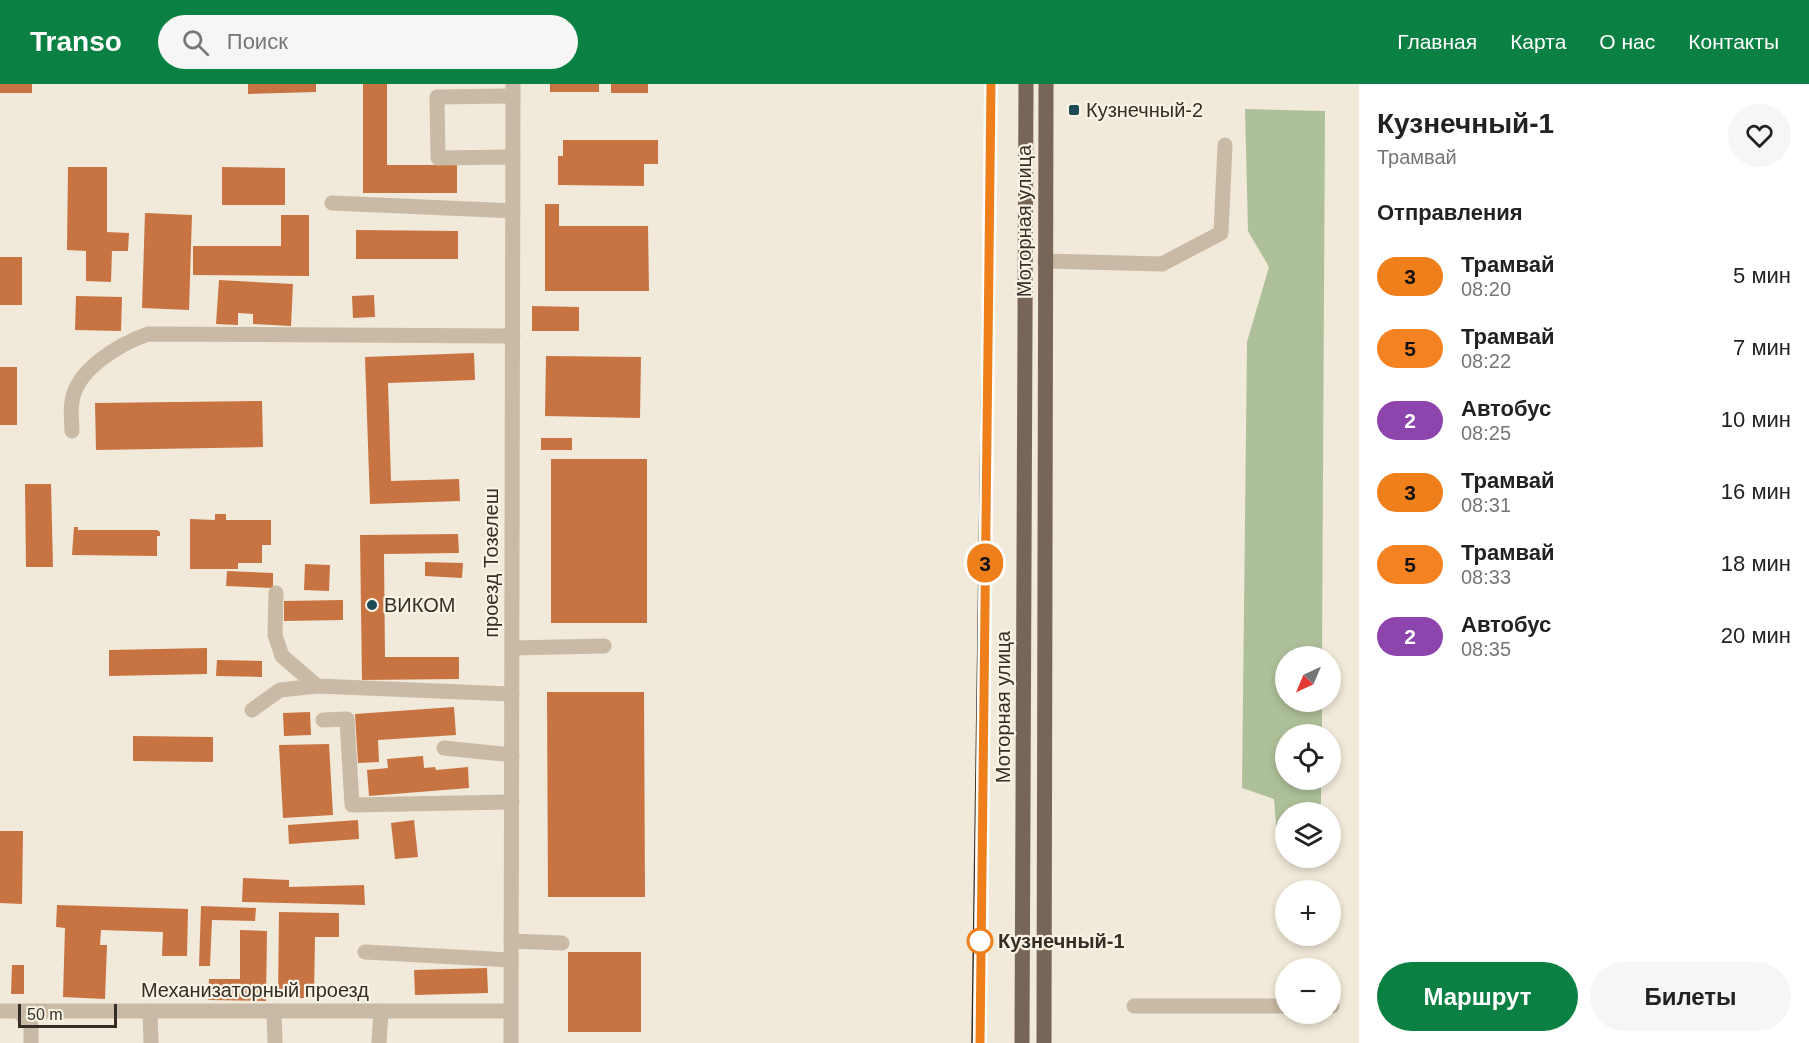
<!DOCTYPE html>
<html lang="ru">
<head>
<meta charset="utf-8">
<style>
  :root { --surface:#fff; --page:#f6f6f6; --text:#222; --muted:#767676; --accent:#0b8043 }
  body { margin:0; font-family:Arial,sans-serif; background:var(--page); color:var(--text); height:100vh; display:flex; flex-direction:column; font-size:22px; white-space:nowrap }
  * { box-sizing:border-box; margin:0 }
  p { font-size:20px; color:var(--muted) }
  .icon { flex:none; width:33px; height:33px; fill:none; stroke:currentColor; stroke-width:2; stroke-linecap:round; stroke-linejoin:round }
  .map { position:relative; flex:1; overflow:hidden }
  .side { display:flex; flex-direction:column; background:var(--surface); width:450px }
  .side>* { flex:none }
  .badge { padding:0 12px; border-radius:20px; font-size:21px; line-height:39px }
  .needle { width:39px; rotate:224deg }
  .tools { position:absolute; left:1275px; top:562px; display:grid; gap:12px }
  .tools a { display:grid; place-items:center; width:66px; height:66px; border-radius:50%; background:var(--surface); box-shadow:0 3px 9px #0003; font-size:30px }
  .scale { position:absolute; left:18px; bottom:15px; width:99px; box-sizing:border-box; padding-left:6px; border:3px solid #352d26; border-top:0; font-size:16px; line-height:21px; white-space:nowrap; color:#352d26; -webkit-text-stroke:4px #f9f3e5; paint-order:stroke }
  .map>.badge { position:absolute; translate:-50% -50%; box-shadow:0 0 0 3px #fff }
  h2 { padding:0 18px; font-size:22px; line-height:54px }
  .round { display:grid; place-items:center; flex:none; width:63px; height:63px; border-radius:32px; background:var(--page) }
  .head { display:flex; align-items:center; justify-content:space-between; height:102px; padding:0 18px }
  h1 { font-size:28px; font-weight:700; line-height:45px }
  .button { display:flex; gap:12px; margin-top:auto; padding:12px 18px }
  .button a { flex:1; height:69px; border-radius:36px; background:var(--accent); color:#fff; font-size:24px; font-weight:700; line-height:69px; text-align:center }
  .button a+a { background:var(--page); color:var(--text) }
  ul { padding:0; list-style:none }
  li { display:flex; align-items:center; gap:18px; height:72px; padding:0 18px }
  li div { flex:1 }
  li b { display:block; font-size:22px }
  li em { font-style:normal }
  li .badge { min-width:66px; font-weight:700; text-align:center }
  header { display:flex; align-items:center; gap:36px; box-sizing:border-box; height:84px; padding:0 30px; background:var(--accent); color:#fff }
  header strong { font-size:28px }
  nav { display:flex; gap:33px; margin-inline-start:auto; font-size:21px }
  .search { width:420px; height:54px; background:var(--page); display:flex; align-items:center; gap:15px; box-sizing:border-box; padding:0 21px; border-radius:33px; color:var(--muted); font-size:22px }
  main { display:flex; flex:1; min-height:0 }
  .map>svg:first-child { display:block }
  .green { fill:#aec099 }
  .building { fill:#c77442 }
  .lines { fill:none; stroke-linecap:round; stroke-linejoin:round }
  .minor { stroke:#c9baa5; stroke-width:15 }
  .major { stroke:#776657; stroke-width:15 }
  .tram { stroke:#352d26; stroke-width:1.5 }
  .line-casing { stroke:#fff; stroke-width:14 }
  .line { stroke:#ef7f1b; stroke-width:9 }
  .poi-dot { fill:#1c4a56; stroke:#f9f3e5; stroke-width:2 }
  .stop-dot { fill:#fff; stroke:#ef7f1b; stroke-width:3 }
  .labels { text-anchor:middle; stroke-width:4.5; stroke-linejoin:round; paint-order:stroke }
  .poi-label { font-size:20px; fill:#352d26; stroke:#f9f3e5; text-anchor:start }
  .street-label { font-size:20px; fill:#352d26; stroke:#f9f3e5 }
  .stop-label { font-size:20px; font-weight:bold; fill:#352d26; stroke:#f9f3e5; text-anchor:start }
</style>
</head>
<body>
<header>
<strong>Transo</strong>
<div class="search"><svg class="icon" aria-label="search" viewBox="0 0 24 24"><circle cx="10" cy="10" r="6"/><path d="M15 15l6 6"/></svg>Поиск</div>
<nav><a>Главная</a><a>Карта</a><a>О нас</a><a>Контакты</a></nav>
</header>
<main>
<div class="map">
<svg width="1359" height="959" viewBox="0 0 1359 959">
  <rect width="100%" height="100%" fill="#f1e9d9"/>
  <path class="green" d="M1245 25 1325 27 1322 573H1286V618H1322V651H1286V696H1321V729H1286L1285 753H1277L1274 715 1242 704 1247 258 1269 183 1248 147Z"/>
  <g class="building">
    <rect x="0" y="0" width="32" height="9"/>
    <path d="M248 0H316V8L248 10Z"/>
    <path d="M363 0H387V81H457V109H363Z"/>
    <rect x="550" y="0" width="49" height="8"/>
    <rect x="611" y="0" width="37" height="9"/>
    <path d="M563 56H658V80H644V102L558 101V72H563Z"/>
    <path d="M68 83H107V148L129 149 128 167H112L111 198 86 197V167L67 166Z"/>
    <path d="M222 83 285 84V121H222Z"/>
    <path d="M545 120H559V142H648L649 207H545Z"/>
    <path d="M145 129 192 131 189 226 142 224Z"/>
    <path d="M281 131H309V192L193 191V162H281Z"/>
    <path d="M356 146 458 147V175H356Z"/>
    <rect x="0" y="173" width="22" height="48"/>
    <path d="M219 196 293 200 291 242 253 240V230L238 229V241L216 240Z"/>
    <path d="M374 211 375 233 353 234 352 212Z"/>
    <path d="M76 212 122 213 121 247 75 246Z"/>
    <path d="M532 222 579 223V247H532Z"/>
    <path d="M474 269 475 296 388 299 391 397 459 395 460 417 370 420 365 273Z"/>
    <path d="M546 272 641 273 640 334 545 332Z"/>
    <rect x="0" y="283" width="17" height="58"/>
    <path d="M262 317 263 363 96 366 95 319Z"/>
    <rect x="541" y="354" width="31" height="12"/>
    <rect x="551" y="375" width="96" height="164"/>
    <path d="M25 400H51L53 483H26Z"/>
    <path d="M215 430H226V436H271V461H262V479H238V485H190V435L215 436Z"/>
    <path d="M74 443H78V446H157L160 448V452H157V472L72 471Z"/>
    <path d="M458 450 459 469 384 470 385 573H459V595L362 596 360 451Z"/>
    <path d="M425 478 463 479 462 494 425 492Z"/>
    <path d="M305 480 330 481 329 507 304 506Z"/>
    <path d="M227 487 273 489V504L226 502Z"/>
    <path d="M343 516V536L284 537V517Z"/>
    <path d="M207 564V590L109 592V566Z"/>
    <path d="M217 576 262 577V593L216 592Z"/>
    <path d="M547 608H644L645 813H548Z"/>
    <path d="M454 623 456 651 378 656 379 678 358 679 355 630Z"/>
    <path d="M310 628 311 651 284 652 283 629Z"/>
    <path d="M133 652 213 653V678L133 677Z"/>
    <path d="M329 660 333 731 283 734 279 661Z"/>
    <path d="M423 672 424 684 435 683 436 686 468 683 469 704 369 712 367 686 388 684 387 675Z"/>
    <path d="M358 736 359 755 289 760 288 741Z"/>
    <path d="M414 736 418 773 395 775 391 739Z"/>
    <path d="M0 747H23L22 820 0 819Z"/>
    <path d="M243 794 289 796V803L364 801 365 821 242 818Z"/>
    <path d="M57 821 188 825 187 872H162L163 848 101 846 100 861H107L105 915 63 913 65 844 56 843Z"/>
    <path d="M201 822 256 824 255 837 212 836 210 882H199Z"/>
    <path d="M279 828 339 829V853H315L314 914H278Z"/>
    <path d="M240 846 267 847 266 917 208 916 209 895H240Z"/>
    <rect x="568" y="868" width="73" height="80"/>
    <path d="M12 881H24V910H11Z"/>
    <path d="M487 884 488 909 415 911 414 886Z"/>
  </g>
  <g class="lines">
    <g class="minor">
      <path d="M513 73 438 74 437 13 513 12"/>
      <path d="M332 119 513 127"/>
      <path d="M1045 177 1162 180 1221 149 1225 61"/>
      <path d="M72 347C72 337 70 327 72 318 76 285 120 260 148 250L513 252"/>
      <path d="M276 509 275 551 282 572 317 602 512 610"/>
      <path d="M512 564 604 562"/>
      <path d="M252 626 280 606 317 602"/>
      <path d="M323 636 347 635 352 721 512 718"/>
      <path d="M444 664 512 671"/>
      <path d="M511 857 562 859"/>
      <path d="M365 868 511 876"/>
      <path d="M1134 922H1286"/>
      <path d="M1330 922H1332"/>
      <path d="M0 927H511"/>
      <path d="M19 927 31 942V959"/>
      <path d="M150 927 151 959"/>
      <path d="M274 927 275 959"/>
      <path d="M379 959 381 927"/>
      <path d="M511 959 513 0"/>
    </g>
    <g class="major">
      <path d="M1022 959 1026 0"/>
      <path d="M1044 959 1046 0"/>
    </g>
    <path class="tram" d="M972 959 986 0"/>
  </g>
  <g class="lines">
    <defs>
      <path id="line" d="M980 959 991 0"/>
    </defs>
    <use href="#line" class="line-casing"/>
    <use href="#line" class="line"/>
  </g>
  <g class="poi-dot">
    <rect x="1068" y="20" width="12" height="12" rx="3"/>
    <circle cx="372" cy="521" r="6"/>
  </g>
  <circle class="stop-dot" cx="980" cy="857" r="12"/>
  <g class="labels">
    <g class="poi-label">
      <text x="1086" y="33">Кузнечный-2</text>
      <text x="384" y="528">ВИКОМ</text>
    </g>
    <g class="street-label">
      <text transform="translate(1024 137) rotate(-90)" y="7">Моторная улица</text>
      <text transform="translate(491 479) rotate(-90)" y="7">проезд Тозелеш</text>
      <text transform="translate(1003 623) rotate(-90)" y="7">Моторная улица</text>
      <text x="255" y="913">Механизаторный проезд</text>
    </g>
    <g class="stop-label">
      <text x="998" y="864">Кузнечный-1</text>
    </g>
  </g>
</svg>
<div class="tools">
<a><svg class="needle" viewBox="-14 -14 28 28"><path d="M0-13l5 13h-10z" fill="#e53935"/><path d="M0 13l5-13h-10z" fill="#767676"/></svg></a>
<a><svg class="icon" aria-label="locate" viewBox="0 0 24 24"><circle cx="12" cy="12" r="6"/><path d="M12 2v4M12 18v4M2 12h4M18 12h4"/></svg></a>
<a><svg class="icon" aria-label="layers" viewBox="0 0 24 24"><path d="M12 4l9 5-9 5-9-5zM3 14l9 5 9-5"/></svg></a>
<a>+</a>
<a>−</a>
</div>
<div class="scale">50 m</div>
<b class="badge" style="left:985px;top:479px;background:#ef7f1b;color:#111">3</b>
</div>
<section class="side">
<div class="head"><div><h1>Кузнечный-1</h1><p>Трамвай</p></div><a class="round"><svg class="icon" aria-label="heart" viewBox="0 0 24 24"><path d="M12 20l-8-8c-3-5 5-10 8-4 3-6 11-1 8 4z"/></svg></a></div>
<h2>Отправления</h2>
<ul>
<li><span class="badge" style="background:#ef7f1b;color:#111">3</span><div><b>Трамвай</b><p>08:20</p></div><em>5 мин</em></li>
<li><span class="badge" style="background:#f58220;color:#111">5</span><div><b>Трамвай</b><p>08:22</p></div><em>7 мин</em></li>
<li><span class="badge" style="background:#8e44ad;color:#fff">2</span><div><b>Автобус</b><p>08:25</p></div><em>10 мин</em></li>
<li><span class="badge" style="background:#ef7f1b;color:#111">3</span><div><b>Трамвай</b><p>08:31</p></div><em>16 мин</em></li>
<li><span class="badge" style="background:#f58220;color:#111">5</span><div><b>Трамвай</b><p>08:33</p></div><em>18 мин</em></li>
<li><span class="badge" style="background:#8e44ad;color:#fff">2</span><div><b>Автобус</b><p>08:35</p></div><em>20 мин</em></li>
</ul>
<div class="button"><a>Маршрут</a><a>Билеты</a></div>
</section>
</main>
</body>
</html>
